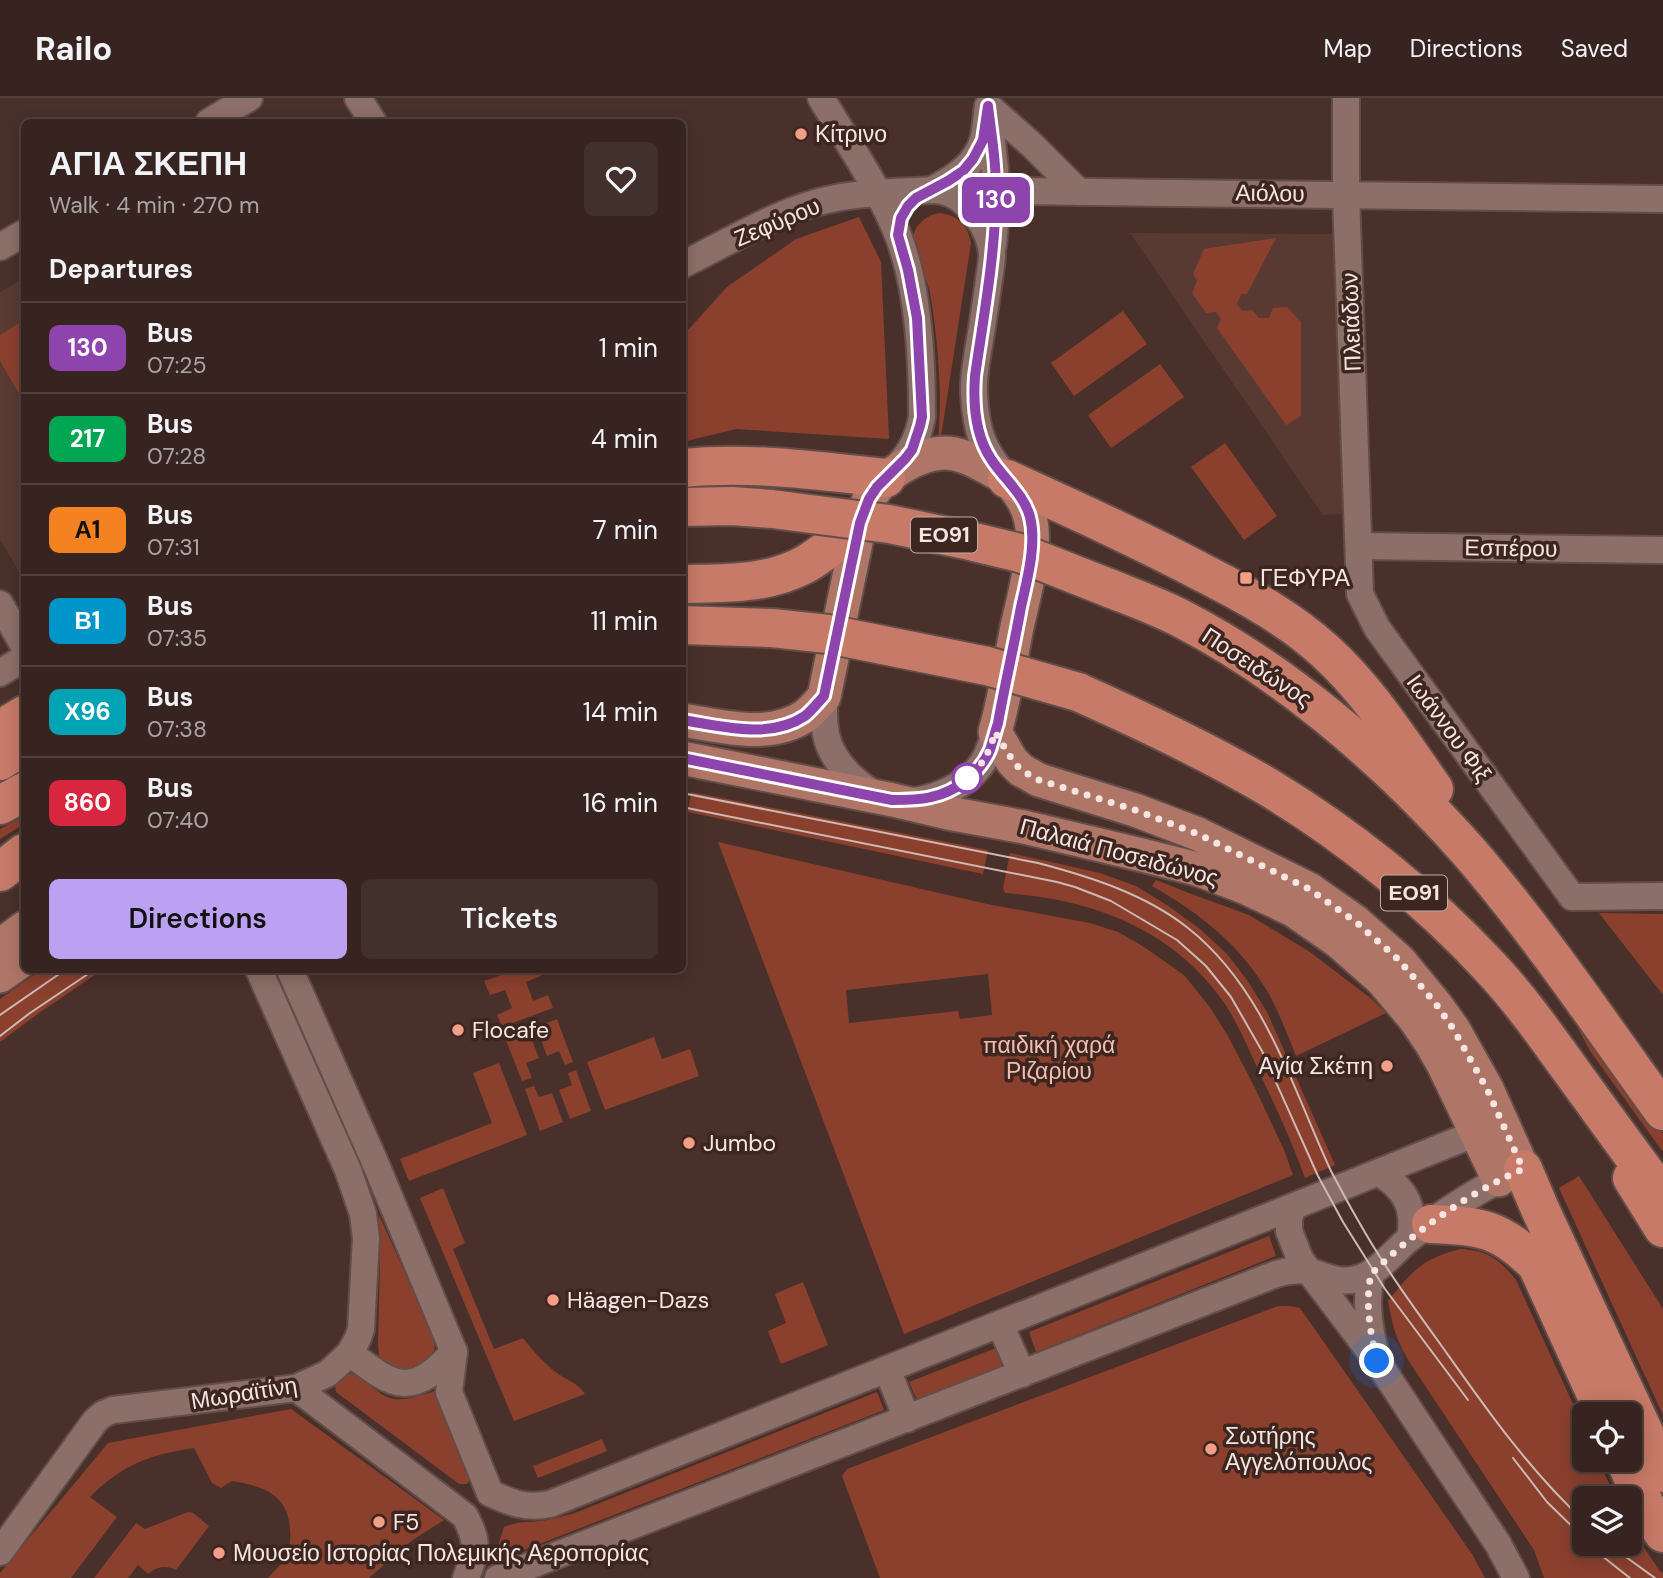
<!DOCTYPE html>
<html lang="en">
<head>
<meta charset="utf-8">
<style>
  :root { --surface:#372420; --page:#42302d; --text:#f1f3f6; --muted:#aaa4a5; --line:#51413e; --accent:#bca0f2 }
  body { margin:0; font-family:"DM Sans",sans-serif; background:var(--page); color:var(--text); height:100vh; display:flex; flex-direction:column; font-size:26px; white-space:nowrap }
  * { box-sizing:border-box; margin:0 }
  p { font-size:23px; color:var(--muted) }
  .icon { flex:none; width:38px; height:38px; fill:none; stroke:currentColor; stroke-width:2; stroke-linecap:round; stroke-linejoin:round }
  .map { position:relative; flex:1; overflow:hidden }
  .drawer { position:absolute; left:21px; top:21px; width:665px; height:854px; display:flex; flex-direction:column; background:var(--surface); border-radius:10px; box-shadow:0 4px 18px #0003,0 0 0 2px var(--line) }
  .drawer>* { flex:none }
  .badge { padding:0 14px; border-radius:10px; font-size:24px; line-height:46px }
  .tools { position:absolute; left:1572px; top:1304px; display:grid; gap:14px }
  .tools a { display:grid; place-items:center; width:70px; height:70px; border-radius:10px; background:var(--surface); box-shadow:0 4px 18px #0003,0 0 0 2px var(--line); font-size:35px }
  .you { position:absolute; width:35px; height:35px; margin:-18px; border:5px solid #fff; border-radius:50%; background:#1a73e8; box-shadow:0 0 0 10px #1a73e833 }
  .map>.badge { position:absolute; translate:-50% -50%; box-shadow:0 0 0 4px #fff }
  h2 { padding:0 28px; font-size:26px; line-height:63px }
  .round { display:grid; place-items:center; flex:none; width:74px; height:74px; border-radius:10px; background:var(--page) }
  .overview { display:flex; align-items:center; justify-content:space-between; height:119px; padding:0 28px }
  h1 { font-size:33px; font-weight:600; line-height:52px }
  .button { display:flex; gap:14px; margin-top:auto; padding:14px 28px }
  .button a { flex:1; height:80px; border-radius:10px; background:var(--accent); color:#111; font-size:28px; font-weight:600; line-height:80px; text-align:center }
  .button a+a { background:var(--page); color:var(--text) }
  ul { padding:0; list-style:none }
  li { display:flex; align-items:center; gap:21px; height:91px; padding:0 28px; border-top:2px solid var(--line) }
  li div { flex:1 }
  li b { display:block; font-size:26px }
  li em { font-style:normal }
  li .badge { min-width:77px; font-weight:700; text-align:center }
  header { display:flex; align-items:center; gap:42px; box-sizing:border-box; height:98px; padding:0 35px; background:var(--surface); border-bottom:2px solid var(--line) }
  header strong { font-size:33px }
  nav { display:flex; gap:38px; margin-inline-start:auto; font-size:24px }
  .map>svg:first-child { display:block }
  .built { fill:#593a33 }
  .green { fill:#8b402e; fill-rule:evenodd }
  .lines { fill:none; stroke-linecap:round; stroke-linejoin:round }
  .minor-casing { stroke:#624d48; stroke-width:30 }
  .major-casing { stroke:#624d48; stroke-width:37 }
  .highway-casing { stroke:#624d48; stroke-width:42 }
  .minor { stroke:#8c6f68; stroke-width:26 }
  .major { stroke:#af7668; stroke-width:33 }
  .highway { stroke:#c77a68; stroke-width:38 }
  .tram { stroke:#ccbab5; stroke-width:2 }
  .highway-bridge-casing { stroke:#624d48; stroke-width:42; stroke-linecap:butt }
  .highway-bridge { stroke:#c77a68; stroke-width:38 }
  .line-casing { stroke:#fff; stroke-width:16 }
  .line { stroke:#8e44ad; stroke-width:10 }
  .walk { stroke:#f5e5e1; stroke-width:7; stroke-dasharray:0 12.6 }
  .poi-dot { fill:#f49e89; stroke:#3e2620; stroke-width:2.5 }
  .stop-dot { fill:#fff; stroke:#8e44ad; stroke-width:3.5 }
  .labels { text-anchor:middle; stroke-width:7; stroke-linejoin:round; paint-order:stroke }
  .shield { fill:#3e2620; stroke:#beaca7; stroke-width:2 }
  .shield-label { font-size:21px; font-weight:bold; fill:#f5e5e1 }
  .poi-label { font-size:23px; fill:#f5e5e1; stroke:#3e2620; text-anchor:start }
  .street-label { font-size:23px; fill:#f5e5e1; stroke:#3e2620 }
  .park-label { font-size:23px; fill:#f2bdb0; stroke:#3e2620 }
</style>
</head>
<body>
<header>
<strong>Railo</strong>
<nav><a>Map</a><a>Directions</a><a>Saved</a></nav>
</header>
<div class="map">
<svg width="1663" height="1480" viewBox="0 0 1663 1480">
  <rect width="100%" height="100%" fill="#49302a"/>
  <g class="built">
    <path d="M1130 135 1337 136 1345 416 1323 417Z"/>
    <path d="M24 180V482L0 442V194Z"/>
  </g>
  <g class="green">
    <path d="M939 115C958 117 968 127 971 145L938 358C938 338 940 318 940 298 939 264 936 229 930 195 927 176 910 159 913 139 916 125 926 118 939 115Z"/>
    <path d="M859 119 881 164 889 341 736 331 683 344V235L689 231 727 189 796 141Z"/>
    <path d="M1276 140 1247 196H1241L1237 206 1242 213 1252 212 1259 220H1269L1273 210 1287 209 1301 224V318L1286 327 1217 230 1221 221 1216 214 1206 215 1192 195 1197 183 1193 176 1204 151Z"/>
    <path d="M1123 213 1147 246 1074 298 1051 265Z"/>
    <path d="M24 222V290L18 294 0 263V237Z"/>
    <path d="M1160 266 1184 299 1111 350 1088 317Z"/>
    <path d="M1225 345 1277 418 1244 442 1191 369Z"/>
    <path d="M691 694 988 752 983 776 688 714Z"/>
    <path d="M24 718V726L0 741V731Z"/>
    <path d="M718 744 987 806 1090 825 1118 834 1141 847 1184 877 1209 908 1228 938 1256 992 1284 1052 1293 1077 904 1236ZM988 876 992 917 960 921 958 913 849 925 846 892Z"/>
    <path d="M1010 755 1100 775 1136 788 1170 809 1200 831 1227 856 1247 882 1267 914 1335 1067 1305 1080C1293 1046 1278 1014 1263 982 1251 957 1240 929 1225 906 1174 831 1092 801 1005 795L1003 790Z"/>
    <path d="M1156 782 1194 797 1249 817 1310 854 1373 902 1386 915 1296 958C1288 938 1280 917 1270 898 1242 848 1201 816 1152 788Z"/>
    <path d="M1599 815 1663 816V897Z"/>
    <path d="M41 872H102L39 915 0 944V901Z"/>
    <path d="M516 872H538L541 878 526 884 533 903 548 897 553 910 502 929 497 917 512 910 505 892 490 897 484 883Z"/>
    <path d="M1569 913 1598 947 1663 1036V1054L1590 953Z"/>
    <path d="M557 921 573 964 565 967 559 953 547 958 536 929Z"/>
    <path d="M528 932 539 960 526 965 532 980 522 983 505 940Z"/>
    <path d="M654 939 662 961 690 951 699 978 605 1012 587 964Z"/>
    <path d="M499 965 527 1037 409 1083 400 1061 492 1025 473 975Z"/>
    <path d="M576 972 591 1013 570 1021 559 992 572 987 568 975Z"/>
    <path d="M534 988 539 999 552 995 563 1024 540 1033 525 991Z"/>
    <path d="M1579 1078 1663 1211V1317L1559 1090Z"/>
    <path d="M443 1090 465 1145 453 1151 494 1251 523 1240C532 1252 542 1263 554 1273 564 1281 579 1285 585 1296L514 1323 420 1100Z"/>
    <path d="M379 1117 435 1242 434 1256C416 1274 410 1275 386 1269L379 1260 378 1246 380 1165Z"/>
    <path d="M1269 1138 1276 1158 1036 1254 1029 1234Z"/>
    <path d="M1461 1151C1487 1152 1500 1162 1516 1182L1584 1330V1362H1598L1616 1400H1584V1446H1629V1428L1660 1473 1663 1475V1480H1544L1534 1452 1410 1265C1396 1241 1393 1230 1388 1203 1412 1173 1423 1160 1461 1151Z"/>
    <path d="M803 1184 828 1247 781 1266 768 1233 786 1225 775 1196Z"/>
    <path d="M1278 1208H1289L1300 1210 1472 1456 1485 1480H880L842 1378 847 1371Z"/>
    <path d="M996 1250 1004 1269 917 1302 909 1284Z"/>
    <path d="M355 1274C390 1305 390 1307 435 1293L438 1295 471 1380 467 1386H459L336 1294 335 1287 342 1279Z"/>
    <path d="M877 1294 884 1312 493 1464 504 1429C519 1423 525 1425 540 1423 552 1422 563 1418 575 1415Z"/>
    <path d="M291 1311 444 1422 411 1443 369 1480H268C274 1473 282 1466 286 1459 290 1451 291 1440 290 1431 288 1396 262 1388 232 1383L221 1390 212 1385 194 1350C149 1357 123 1366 90 1399L117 1419 71 1480H0V1475L108 1345Z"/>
    <path d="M602 1341 607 1353 538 1380 533 1368Z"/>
    <path d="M188 1414 193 1415 209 1428 176 1472C166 1467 157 1468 148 1476L138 1467 128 1480H94L136 1425 145 1431Z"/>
  </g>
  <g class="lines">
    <defs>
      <g id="minor">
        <path d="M358 0 373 24"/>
        <path d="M821 0C847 43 881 93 899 140 919 193 922 262 922 319 918 342 909 357 893 373"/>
        <path d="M1346 0V96L1360 496 1377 530 1572 799 1663 798"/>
        <path d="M988 8 1033 48 1079 94"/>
        <path d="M209 24 249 0"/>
        <path d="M990 26 995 71V126L993 148"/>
        <path d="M932 92C954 80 976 67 983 42 986 32 986 19 988 8"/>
        <path d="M942 93C967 98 991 131 992 157 992 167 989 178 988 189 985 210 982 231 978 253 976 267 973 281 974 296 976 332 982 351 1006 379"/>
        <path d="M0 149 24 135"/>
        <path d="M682 167C731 143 782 110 836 100 867 94 901 94 933 92L1663 101"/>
        <path d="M1359 448 1663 452"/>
        <path d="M0 506 24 548"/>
        <path d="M0 575 24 560"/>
        <path d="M824 599C824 615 823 631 829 647 839 671 865 696 892 702 923 708 966 690 983 664 989 655 992 644 995 634"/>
        <path d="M290 872 374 1062 454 1254 449 1294 490 1395"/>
        <path d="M1379 1075C1405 1090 1416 1110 1410 1140"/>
        <path d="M1292 1110 1289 1121V1133L1300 1161 1377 1263 1498 1446 1516 1480"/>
        <path d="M1371 1176C1365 1203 1369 1227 1375 1254"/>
        <path d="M1000 1226 1022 1276"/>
        <path d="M350 1255C395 1290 411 1300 454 1254"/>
        <path d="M887 1271 907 1321"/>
        <path d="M296 1290 465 1418C479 1446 477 1451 466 1480"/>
        <path d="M490 1395C511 1405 526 1411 550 1406L1494 1028"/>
        <path d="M0 1454 95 1323 103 1316 113 1312 296 1290 327 1276 334 1270 350 1255 358 1240 361 1231 366 1140 363 1116 348 1072 259 872"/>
        <path d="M498 1480 1276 1176C1287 1173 1296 1171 1308 1173 1326 1178 1340 1187 1360 1180 1380 1173 1394 1153 1410 1140 1441 1116 1480 1090 1516 1074"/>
      </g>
      <g id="major">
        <path d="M682 622C722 628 769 642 805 618 812 613 818 605 824 599L860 425C863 417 865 408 870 400 882 377 919 355 945 355 961 355 976 364 990 371 996 375 1003 378 1008 382 1017 391 1027 406 1030 419 1038 449 1024 498 1017 529 1010 564 1005 600 995 634L1012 663 1021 672 1039 682 1135 712 1198 736 1309 791 1356 824 1399 862 1436 907 1454 932 1487 991 1523 1071"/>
        <path d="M682 660 893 702 948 715 1024 729 1142 757 1197 771 1244 789 1293 812 1339 844 1381 881 1414 920 1431 945 1444 968 1499 1082"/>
        <path d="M0 848 24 830"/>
        <path d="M0 878 24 861"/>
      </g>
      <g id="highway">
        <path d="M682 370C751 363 818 373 886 380"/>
        <path d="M1007 381C1075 412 1143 443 1209 478 1250 499 1291 522 1325 553 1369 593 1400 643 1434 691"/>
        <path d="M682 409 732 408 772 411"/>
        <path d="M682 486C724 485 766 487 804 467 823 457 843 438 860 425"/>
        <path d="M1109 490C1134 500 1159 509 1182 521 1263 563 1334 619 1399 681 1430 711 1459 741 1486 774 1549 850 1605 933 1663 1013"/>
        <path d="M682 527 772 530"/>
        <path d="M1078 594C1143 623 1207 653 1268 689 1348 737 1427 801 1490 869 1521 902 1546 938 1572 974 1602 1015 1632 1057 1663 1098"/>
        <path d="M0 632 24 617"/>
        <path d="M0 663 24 648"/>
        <path d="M0 707 24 694"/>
        <path d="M0 774 24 755"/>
        <path d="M1523 1071 1540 1111 1663 1375"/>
        <path d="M1632 1080 1663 1130"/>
        <path d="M1431 1126C1481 1128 1500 1130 1537 1167"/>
        <path d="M1536 1165 1605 1316"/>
        <path d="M1625 1362 1645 1407 1663 1435"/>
      </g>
    </defs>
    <use href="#minor" class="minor-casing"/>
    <use href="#major" class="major-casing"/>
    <use href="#highway" class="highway-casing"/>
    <use href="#minor" class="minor"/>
    <use href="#major" class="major"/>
    <use href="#highway" class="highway"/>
    <g class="tram">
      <path d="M682 695 1038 765C1091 779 1145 796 1188 830 1265 891 1291 987 1331 1073 1340 1090 1349 1107 1359 1124 1383 1167 1412 1207 1441 1247 1485 1309 1528 1371 1584 1423"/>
      <path d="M682 709 1057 784 1075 789 1111 803 1177 842 1206 868 1231 899 1262 953 1318 1078 1343 1124 1385 1191 1468 1302"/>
      <path d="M0 917 65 872"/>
      <path d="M0 938 30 915 94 872"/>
      <path d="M1513 1360 1547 1404 1584 1440"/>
      <path d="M1590 1446 1602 1458 1630 1480"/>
      <path d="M1608 1446 1655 1480"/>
    </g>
    <defs>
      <g id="highway-bridge">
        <path d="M772 411 889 426 970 443 1020 455 1109 490"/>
        <path d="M772 530 828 536 987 568 1078 594"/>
      </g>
    </defs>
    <use href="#highway-bridge" class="highway-bridge-casing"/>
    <use href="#highway-bridge" class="highway-bridge"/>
  </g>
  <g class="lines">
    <defs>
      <path id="line" d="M682 622C722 628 769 642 805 618 812 612 818 605 824 598L860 425 869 401 877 389 905 361 912 352 920 328 922 319 917 220 908 172 898 137 901 120 908 108 916 100 948 83 963 73 973 61 983 42 988 8C991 35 996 62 996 89 996 153 984 216 975 278 973 306 975 337 991 361 1003 380 1024 396 1030 419 1037 446 1027 482 1021 509 1014 548 1005 586 998 625 995 634 993 643 990 652 980 675 956 694 931 699 919 702 905 702 892 702L682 660"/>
    </defs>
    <use href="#line" class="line-casing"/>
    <use href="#line" class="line"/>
    <path class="walk" d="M967 680 966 682C983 666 989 656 995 634L1013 663 1021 672 1039 682 1135 712 1198 736 1309 791 1356 824 1399 862 1436 906 1454 932 1487 991 1523 1071C1467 1096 1415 1133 1371 1176 1365 1206 1370 1233 1377 1263"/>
  </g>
  <g class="poi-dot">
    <circle cx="801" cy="36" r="7"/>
    <rect x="1239" y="473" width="14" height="14" rx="3.5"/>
    <circle cx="458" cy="932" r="7"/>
    <circle cx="1387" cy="968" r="7"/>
    <circle cx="689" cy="1045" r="7"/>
    <circle cx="553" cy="1202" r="7"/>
    <circle cx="1211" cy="1351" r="7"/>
    <circle cx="379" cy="1424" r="7"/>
    <circle cx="219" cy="1455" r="7"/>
  </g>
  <circle class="stop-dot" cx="967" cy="680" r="14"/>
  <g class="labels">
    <g class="shield">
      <rect x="911" y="419.5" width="66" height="35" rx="5"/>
      <rect x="1381" y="777.5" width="66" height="35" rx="5"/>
    </g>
    <g class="shield-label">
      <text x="944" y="444">ΕΟ91</text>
      <text x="1414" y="802">ΕΟ91</text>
    </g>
    <g class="poi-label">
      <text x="815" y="44">Κίτρινο</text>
      <text x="1260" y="488">ΓΕΦΥΡΑ</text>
      <text x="472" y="940">Flocafe</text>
      <text x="1373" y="976" text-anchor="end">Αγία Σκέπη</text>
      <text x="703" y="1053">Jumbo</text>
      <text x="567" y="1210">Häagen-Dazs</text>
      <text x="1225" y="1346">Σωτήρης<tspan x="1225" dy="26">Αγγελόπουλος</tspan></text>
      <text x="393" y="1432">F5</text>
      <text x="233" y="1463">Μουσείο Ιστορίας Πολεμικής Αεροπορίας</text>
    </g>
    <g class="street-label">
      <text transform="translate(1270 95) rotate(1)" y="8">Αιόλου</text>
      <text transform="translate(777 124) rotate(-23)" y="8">Ζεφύρου</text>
      <text transform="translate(1351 224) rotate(-92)" y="8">Πλειάδων</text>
      <text transform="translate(1511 450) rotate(1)" y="8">Εσπέρου</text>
      <text transform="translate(1257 569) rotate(33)" y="8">Ποσειδώνος</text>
      <text transform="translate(1449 630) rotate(54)" y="8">Ιωάννου Φιξ</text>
      <text transform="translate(1119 754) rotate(15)" y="8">Παλαιά Ποσειδώνος</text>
      <text transform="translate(244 1295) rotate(-9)" y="8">Μωραϊτίνη</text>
    </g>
    <g class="park-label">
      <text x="1049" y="955">παιδική χαρά<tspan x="1049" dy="26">Ριζαρίου</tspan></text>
    </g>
  </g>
</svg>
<div class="tools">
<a><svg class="icon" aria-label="locate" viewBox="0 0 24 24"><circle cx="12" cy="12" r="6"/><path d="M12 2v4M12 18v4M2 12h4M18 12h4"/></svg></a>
<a><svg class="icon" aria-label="layers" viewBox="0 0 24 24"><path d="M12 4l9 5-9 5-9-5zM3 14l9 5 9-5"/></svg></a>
</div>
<div class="you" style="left:1377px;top:1263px"></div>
<b class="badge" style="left:996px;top:102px;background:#8e44ad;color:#fff">130</b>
<section class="drawer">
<div class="overview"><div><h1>ΑΓΙΑ ΣΚΕΠΗ</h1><p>Walk · 4 min · 270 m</p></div><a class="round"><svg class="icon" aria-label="heart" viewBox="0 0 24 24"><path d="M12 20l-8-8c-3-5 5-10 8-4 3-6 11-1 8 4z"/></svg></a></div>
<h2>Departures</h2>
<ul>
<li><span class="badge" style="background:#8e44ad;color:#fff">130</span><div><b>Bus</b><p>07:25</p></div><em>1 min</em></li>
<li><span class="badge" style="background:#00a651;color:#fff">217</span><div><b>Bus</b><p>07:28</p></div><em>4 min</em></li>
<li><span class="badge" style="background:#f58220;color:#111">Α1</span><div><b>Bus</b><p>07:31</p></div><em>7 min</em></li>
<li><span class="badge" style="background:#0095c8;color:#fff">Β1</span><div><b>Bus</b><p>07:35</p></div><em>11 min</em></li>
<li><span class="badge" style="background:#00a3b4;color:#fff">Χ96</span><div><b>Bus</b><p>07:38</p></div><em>14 min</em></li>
<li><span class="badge" style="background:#d7263d;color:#fff">860</span><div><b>Bus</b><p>07:40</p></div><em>16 min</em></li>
</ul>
<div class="button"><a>Directions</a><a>Tickets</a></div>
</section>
</div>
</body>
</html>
